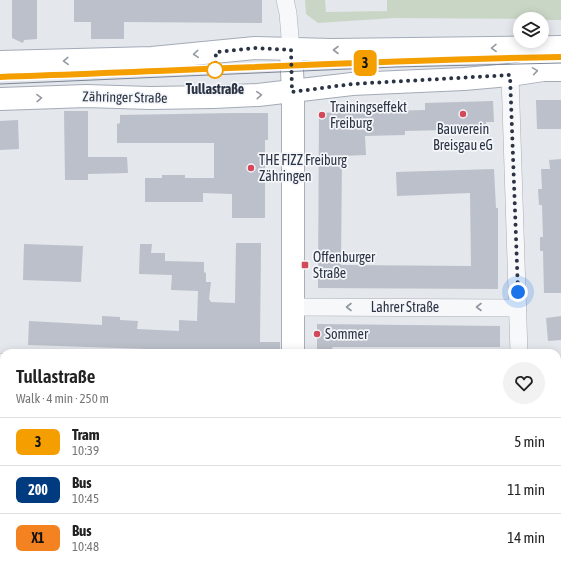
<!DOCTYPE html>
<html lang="en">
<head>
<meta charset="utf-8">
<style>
  :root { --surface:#fff; --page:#f2f2f2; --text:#222; --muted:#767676; --line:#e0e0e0 }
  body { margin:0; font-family:"Asap Condensed",sans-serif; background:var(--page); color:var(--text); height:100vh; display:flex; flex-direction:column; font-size:15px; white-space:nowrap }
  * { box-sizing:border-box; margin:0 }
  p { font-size:13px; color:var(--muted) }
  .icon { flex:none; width:22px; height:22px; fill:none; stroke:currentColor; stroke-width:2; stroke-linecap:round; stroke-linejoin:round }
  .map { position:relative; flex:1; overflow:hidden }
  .panel { position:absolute; left:0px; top:349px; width:561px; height:220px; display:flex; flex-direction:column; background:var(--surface); border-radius:12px 12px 0 0; box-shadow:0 2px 10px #0003 }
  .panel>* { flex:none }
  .badge { padding:0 8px; border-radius:6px; font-size:14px; line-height:26px }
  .tools { position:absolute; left:513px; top:12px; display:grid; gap:8px }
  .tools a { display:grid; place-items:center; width:36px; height:36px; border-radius:50%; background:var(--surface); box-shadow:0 2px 10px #0003; font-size:20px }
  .you { position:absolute; width:20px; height:20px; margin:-10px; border:3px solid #fff; border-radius:50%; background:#1a73e8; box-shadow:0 0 0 6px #1a73e833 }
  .map>.badge { position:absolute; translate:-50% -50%; box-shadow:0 0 0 2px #fff }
  .round { display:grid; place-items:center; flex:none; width:42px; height:42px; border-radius:21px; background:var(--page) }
  .summary { display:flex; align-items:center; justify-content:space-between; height:68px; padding:0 16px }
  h1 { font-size:19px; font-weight:600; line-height:30px }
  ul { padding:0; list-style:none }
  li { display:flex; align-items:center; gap:12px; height:48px; padding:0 16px; border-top:1px solid var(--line) }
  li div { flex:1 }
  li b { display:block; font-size:15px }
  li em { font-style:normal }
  li .badge { min-width:44px; font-weight:700; text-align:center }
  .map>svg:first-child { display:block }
  .green { fill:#c9d6c5 }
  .building { fill:#bbc0ca }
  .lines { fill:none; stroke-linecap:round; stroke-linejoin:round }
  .street-casing { stroke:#a9aeb7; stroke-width:18 }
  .secondary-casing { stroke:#a9aeb7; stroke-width:24 }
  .primary-casing { stroke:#a3abb8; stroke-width:24 }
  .street { stroke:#f7f8fa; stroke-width:17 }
  .secondary { stroke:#fff; stroke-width:22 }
  .primary { stroke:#fff; stroke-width:22 }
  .tram { stroke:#7d8696; stroke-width:1 }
  .oneway { stroke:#959aa2 }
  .oneway2 { stroke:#9196a0 }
  .line-casing { stroke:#fff; stroke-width:9 }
  .line { stroke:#f59e00; stroke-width:6 }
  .walk { stroke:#2b3445; stroke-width:4; stroke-dasharray:0 7.2 }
  .stop-dot { fill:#fff; stroke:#f59e00; stroke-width:2 }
  .poi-dot { fill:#d1495b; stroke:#f4f6f9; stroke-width:1.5 }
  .labels { text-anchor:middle; stroke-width:3.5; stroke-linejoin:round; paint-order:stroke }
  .stop-label { font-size:14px; font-weight:bold; fill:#2b3445; stroke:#f4f6f9 }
  .street-label { font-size:14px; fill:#2b3445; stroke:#f4f6f9 }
  .poi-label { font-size:14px; fill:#2b3445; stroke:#f4f6f9; text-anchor:start }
</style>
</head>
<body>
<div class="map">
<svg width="561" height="569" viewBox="0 0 561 569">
  <rect width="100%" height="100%" fill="#e4e7ec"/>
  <path class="green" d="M305 0H325L326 12 387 11V0H561V20H542V19L394 18 318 23 306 14Z"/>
  <g class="building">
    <path d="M12 0H37V39L24 40 23 43 12 38Z"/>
    <path d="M74 0H262V23L124 22V39H91V22H74Z"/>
    <path d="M536 100H561V129H537Z"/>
    <path d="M493 101 494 122H486V129L405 131V135L365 136 366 155 342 156 341 265 471 266 470 193 397 196 396 172 494 169 496 208H498V289L318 288 319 113 425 110V103Z"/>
    <path d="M64 111H88V157H127L128 173 88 174V180H65Z"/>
    <path d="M234 113H268V140H265V218H232V194L203 193V202H145V178H162V175H185V178H214V143H117V124L120 123V115Z"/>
    <path d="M18 120 19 149 0 150V121Z"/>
    <path d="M561 159V293H544L543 251H540V237H543L542 205H539L538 189H542L541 169H550L549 160Z"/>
    <path d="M236 243H261L260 342H280V353H209V351L178 350 28 345 29 321 102 325V316L120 317V320L138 321 137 329 179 331V320L197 321 198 291 171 290 172 275 139 274 140 244H152L151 253H165V261L204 262V272L206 273V282H211L209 299 211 302 235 303Z"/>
    <path d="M24 244 83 246 81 282 23 280Z"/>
    <path d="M561 316V340L548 341 546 318Z"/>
    <path d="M317 324 500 326V347H332L334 353H317Z"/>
  </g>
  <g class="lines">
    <defs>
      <g id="street">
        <path d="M285 0 288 13 291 49"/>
        <path d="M510 75 519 353"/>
        <path d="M293 307 518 308"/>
        <path d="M0 362H4"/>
        <path d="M557 465H561"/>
        <path d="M0 530H4"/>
        <path d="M532 565V569"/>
      </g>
      <g id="secondary">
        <path d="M291 49 293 92V353"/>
        <path d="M202 569 204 565"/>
      </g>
      <g id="primary">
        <path d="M0 62 152 58 255 48 332 50 561 47"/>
        <path d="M0 99 86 96 150 98 213 97 258 95 352 84 464 79 510 75 543 70H561"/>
      </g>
    </defs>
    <use href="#street" class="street-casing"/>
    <use href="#secondary" class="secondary-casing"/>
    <use href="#primary" class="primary-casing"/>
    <use href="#street" class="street"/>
    <use href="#secondary" class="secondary"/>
    <use href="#primary" class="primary"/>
    <g class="tram">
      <path d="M453 60 561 57"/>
      <path d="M0 77 437 60"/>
      <path d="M0 84 395 67 561 63"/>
    </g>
  </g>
  <defs><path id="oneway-chevron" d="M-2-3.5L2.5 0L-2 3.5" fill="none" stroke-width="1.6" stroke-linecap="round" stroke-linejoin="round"/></defs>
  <g class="oneway">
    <use href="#oneway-chevron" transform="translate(494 48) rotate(179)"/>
    <use href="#oneway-chevron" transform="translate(336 50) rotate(180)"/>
    <use href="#oneway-chevron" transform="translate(196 54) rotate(175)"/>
    <use href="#oneway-chevron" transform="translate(66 61) rotate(178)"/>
    <use href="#oneway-chevron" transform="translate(535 71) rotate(-9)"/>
    <use href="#oneway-chevron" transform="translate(259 95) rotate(-4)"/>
    <use href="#oneway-chevron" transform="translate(39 98) rotate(-2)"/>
  </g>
  <g class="oneway2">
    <use href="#oneway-chevron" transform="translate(349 307) rotate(-180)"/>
    <use href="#oneway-chevron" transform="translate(479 307) rotate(-180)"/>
  </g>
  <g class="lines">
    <defs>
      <path id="line" d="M0 77C187 71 374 60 561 57"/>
    </defs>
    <use href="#line" class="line-casing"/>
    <use href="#line" class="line"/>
    <path class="walk" d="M215 70 216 52 255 48 291 50 292 92 352 84 510 75 518 292"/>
  </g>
  <circle class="stop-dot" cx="215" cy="70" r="8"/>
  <g class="poi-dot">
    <circle cx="463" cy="114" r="4"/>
    <circle cx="322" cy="115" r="4"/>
    <circle cx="251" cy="168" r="4"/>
    <rect x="301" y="261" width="8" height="8" rx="2"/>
    <circle cx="317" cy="334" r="4"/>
  </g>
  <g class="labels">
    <g class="stop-label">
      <text x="215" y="94">Tullastraße</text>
    </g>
    <g class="street-label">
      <text transform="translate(125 97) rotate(1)" y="5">Zähringer Straße</text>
      <text x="405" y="312">Lahrer Straße</text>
    </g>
    <g class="poi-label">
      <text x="330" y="112">Trainingseffekt<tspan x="330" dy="16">Freiburg</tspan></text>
      <text x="463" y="134" text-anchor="middle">Bauverein<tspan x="463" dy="16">Breisgau eG</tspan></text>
      <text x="259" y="165">THE FIZZ Freiburg<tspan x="259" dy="16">Zähringen</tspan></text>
      <text x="313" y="262">Offenburger<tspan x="313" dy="16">Straße</tspan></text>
      <text x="325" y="339">Sommer</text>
    </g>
  </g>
</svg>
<div class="tools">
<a><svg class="icon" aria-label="layers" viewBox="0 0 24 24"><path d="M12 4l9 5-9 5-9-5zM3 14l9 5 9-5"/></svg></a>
</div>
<div class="you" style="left:518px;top:292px"></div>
<b class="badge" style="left:365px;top:63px;background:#f59e00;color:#111">3</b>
<section class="panel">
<div class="summary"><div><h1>Tullastraße</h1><p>Walk · 4 min · 250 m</p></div><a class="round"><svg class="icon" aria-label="heart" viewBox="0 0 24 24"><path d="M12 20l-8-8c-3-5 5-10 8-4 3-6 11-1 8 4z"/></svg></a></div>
<ul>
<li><span class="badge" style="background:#f59e00;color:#111">3</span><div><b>Tram</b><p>10:39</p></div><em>5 min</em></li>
<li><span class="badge" style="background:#003b80;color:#fff">200</span><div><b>Bus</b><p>10:45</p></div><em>11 min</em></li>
<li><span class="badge" style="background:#f58220;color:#111">X1</span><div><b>Bus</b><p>10:48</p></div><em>14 min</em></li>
</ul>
</section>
</div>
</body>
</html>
